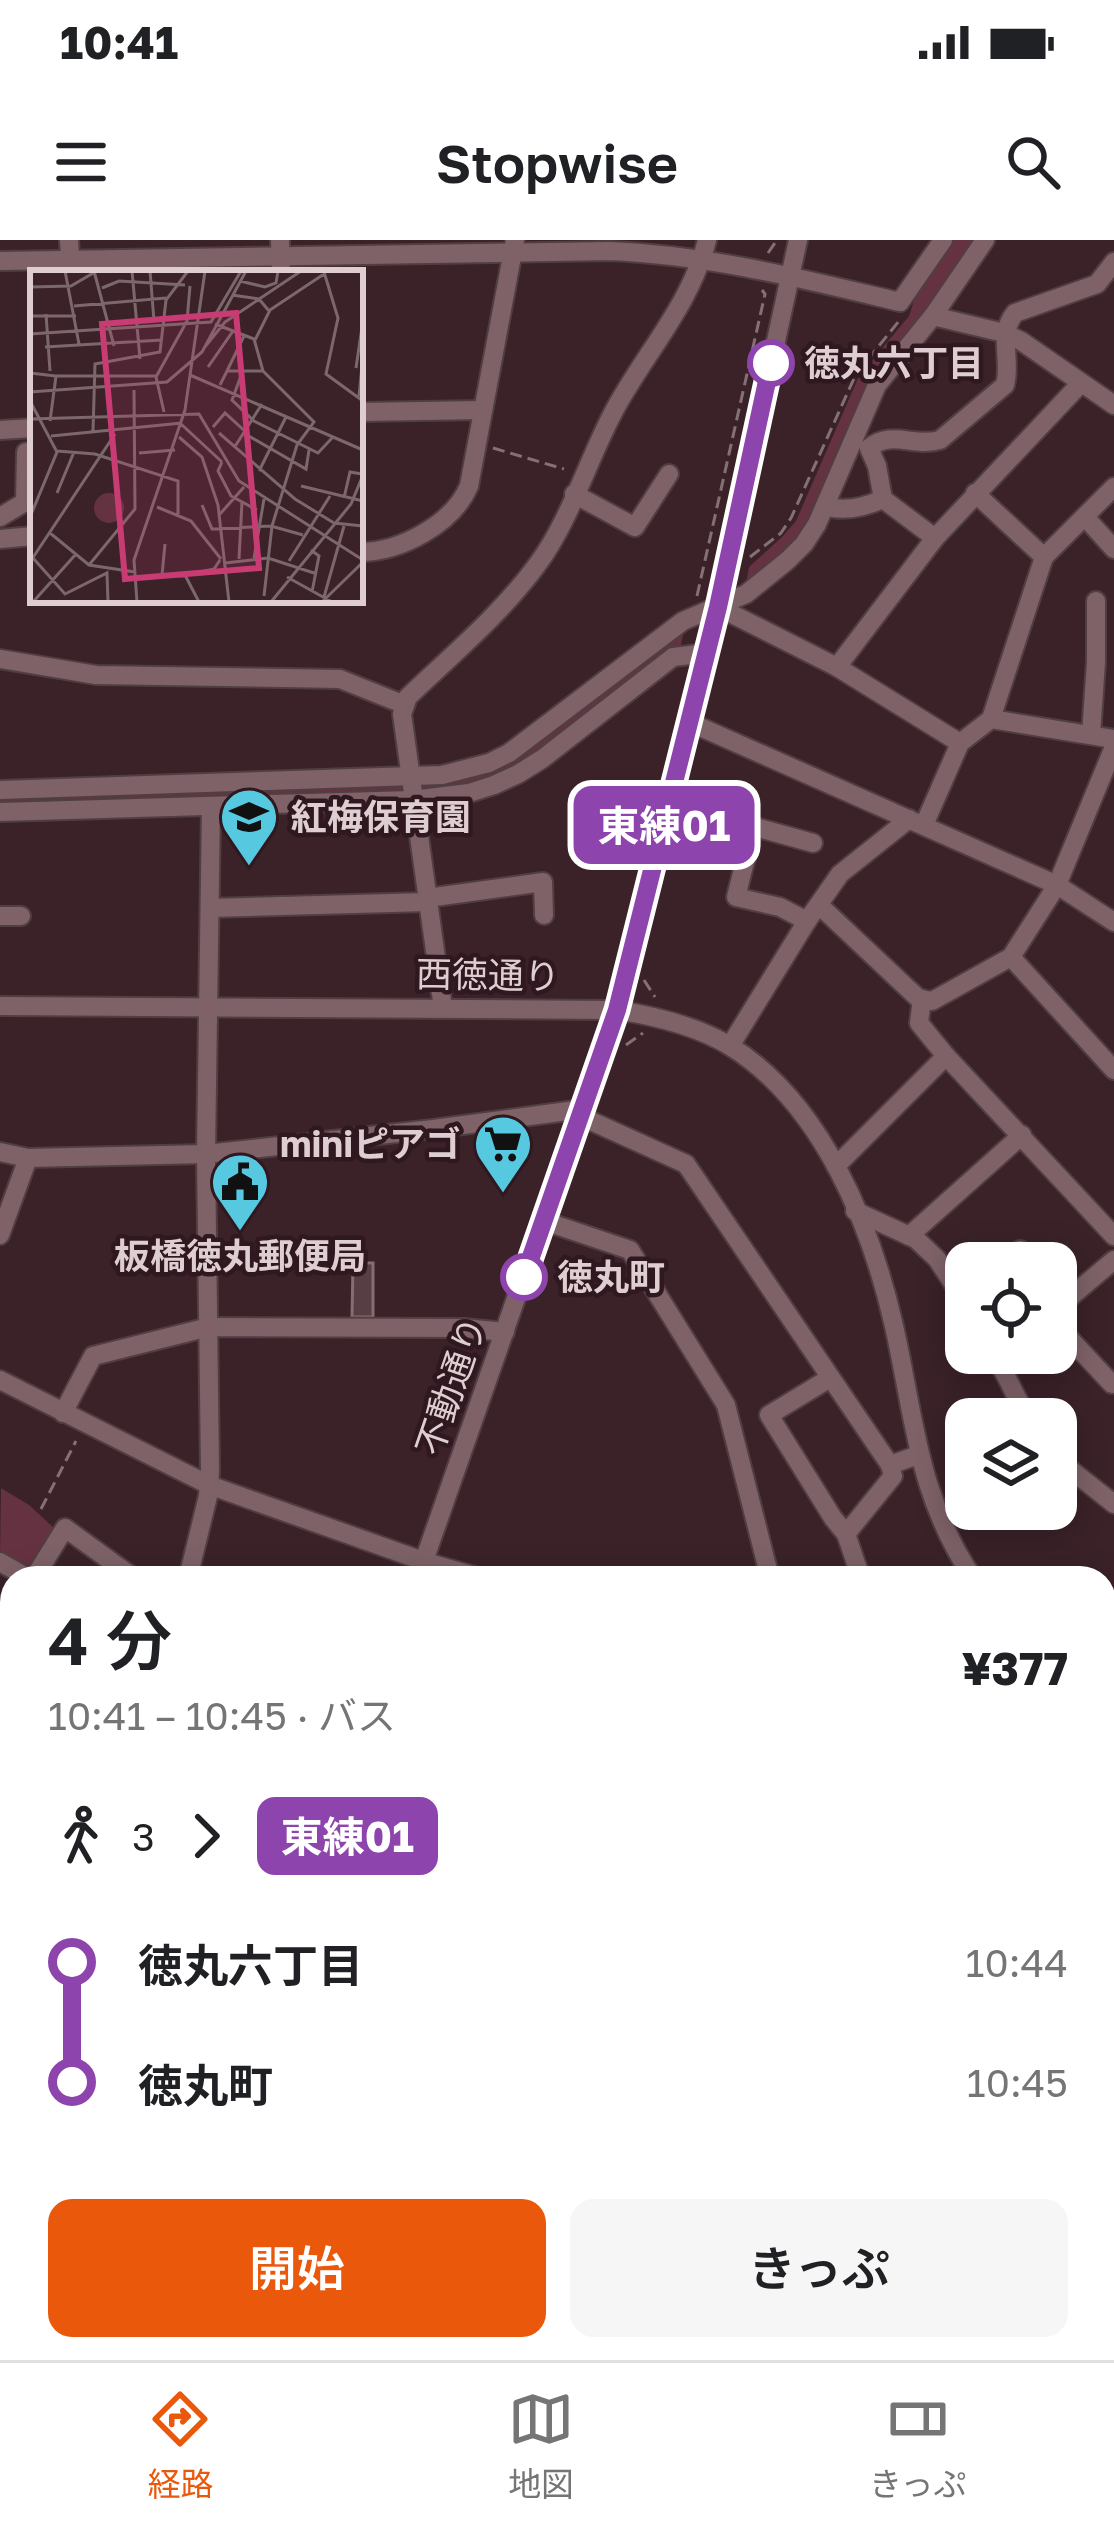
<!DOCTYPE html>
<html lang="ja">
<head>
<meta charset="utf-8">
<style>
  :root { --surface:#fff; --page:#f6f6f6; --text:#202124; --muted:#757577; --line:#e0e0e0; --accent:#ea580c }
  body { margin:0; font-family:"Golos Text","Noto Sans JP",sans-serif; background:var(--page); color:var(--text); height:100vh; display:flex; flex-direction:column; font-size:45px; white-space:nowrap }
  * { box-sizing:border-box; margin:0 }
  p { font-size:39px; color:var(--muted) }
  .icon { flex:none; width:66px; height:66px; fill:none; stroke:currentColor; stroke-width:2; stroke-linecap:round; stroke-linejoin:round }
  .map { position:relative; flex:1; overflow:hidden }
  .sheet { position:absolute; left:0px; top:1326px; width:1116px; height:795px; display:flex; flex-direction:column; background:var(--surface); border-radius:36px 36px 0 0; box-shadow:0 6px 30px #0003 }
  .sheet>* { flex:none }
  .badge { padding:0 24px; border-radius:18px; font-size:42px; line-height:78px }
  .controls { position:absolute; left:945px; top:1002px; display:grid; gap:24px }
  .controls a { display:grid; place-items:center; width:132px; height:132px; border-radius:24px; background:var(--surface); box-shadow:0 6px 30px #0003; font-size:60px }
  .map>.badge { position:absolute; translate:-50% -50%; box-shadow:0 0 0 6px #fff }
  .legs { display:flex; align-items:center; gap:18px; height:132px; padding:0 48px; font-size:39px }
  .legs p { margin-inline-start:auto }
  .summary { display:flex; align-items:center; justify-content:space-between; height:204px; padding:0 48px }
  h1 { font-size:66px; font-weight:600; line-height:90px }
  .cta { display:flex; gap:24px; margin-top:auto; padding:24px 48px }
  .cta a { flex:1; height:138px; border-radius:24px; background:var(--accent); color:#fff; font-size:48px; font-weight:600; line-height:138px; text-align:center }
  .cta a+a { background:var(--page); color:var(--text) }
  ul { padding:0 48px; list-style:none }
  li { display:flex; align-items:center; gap:42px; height:120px; font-size:45px }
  li i { display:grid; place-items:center; width:18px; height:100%; margin:0 15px; background:currentColor }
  li i::after { content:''; width:30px; height:30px; margin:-15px; border:9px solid; border-radius:50%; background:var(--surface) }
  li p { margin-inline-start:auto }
  li:first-child i { background:linear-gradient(#0000 50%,currentColor 0) }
  li:last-child i { background:linear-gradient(currentColor 50%,#0000 0) }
  .status { display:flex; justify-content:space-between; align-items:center; height:84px; padding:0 60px; background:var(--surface); direction:ltr }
  .status svg { height:33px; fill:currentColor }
  header { display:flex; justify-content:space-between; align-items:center; height:156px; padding:0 48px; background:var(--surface); font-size:54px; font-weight:600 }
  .menu { display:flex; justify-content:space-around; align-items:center; height:168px; border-top:3px solid var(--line); background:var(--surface); font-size:33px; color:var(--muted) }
  .menu a { display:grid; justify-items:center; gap:6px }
  .menu .current { color:var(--accent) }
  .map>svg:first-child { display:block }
  .green { fill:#653241 }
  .building { fill:#573d44; stroke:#896c73; stroke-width:3 }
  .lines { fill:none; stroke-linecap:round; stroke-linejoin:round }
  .minor-casing { stroke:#513e43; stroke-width:22 }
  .path { stroke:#847075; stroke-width:3; stroke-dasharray:12 6; stroke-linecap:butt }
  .minor { stroke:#7e6268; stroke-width:18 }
  .line-1-casing { stroke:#fff; stroke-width:27 }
  .line-1 { stroke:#8e44ad; stroke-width:18 }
  .stop-1-dot { fill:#fff; stroke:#8e44ad; stroke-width:6 }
  .labels { text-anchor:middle; stroke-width:9; stroke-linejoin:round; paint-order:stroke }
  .stop-label { font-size:36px; font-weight:bold; fill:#deced1; stroke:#2f181f; text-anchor:start }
  .poi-label { font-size:36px; font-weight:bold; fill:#deced1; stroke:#2f181f; text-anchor:start }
  .street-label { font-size:36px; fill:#deced1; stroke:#2f181f }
  .inset-road { fill:none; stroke:#7c676c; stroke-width:3 }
  .view { fill:#c83c73; fill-opacity:0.15; stroke:#c83c73; stroke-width:6 }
  .inset-edge { fill:none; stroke:#deced1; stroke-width:6 }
</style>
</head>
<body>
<div class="status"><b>10:41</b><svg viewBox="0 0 49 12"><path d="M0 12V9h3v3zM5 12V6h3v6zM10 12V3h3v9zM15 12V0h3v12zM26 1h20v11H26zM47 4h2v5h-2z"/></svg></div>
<header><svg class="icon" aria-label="menu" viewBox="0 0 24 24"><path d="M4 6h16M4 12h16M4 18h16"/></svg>Stopwise<svg class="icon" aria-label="search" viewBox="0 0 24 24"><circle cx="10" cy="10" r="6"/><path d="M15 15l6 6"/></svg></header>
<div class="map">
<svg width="1114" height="2120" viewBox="0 0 1114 2120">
  <rect width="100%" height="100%" fill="#3a2228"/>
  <g class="green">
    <path d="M949 0H979L874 143 811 288 745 348 749 327 782 297 796 281 859 136 909 76 919 45Z"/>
    <path d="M685 386 680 409 540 515 493 540 423 554 422 541 467 535Z"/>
    <path d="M401 541 403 555 0 568V555Z"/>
    <path d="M1 1248 29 1265 55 1289 32 1326 21 1329 0 1317Z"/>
    <path d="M0 1462 12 1474V1609L0 1621Z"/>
  </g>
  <g class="building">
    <path d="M353 1023H373V1077H352Z"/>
    <path d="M0 2006 12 2007V2054L0 2053Z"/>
    <path d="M1114 2068V2107L1104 2108V2069Z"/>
    <path d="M908 2109H1078L909 2117Z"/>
  </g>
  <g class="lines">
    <defs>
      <g id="minor">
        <path d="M69 0 71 33"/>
        <path d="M280 0 281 33"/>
        <path d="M0 21 609 11C709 15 803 39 900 62L943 0"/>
        <path d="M933 76 1004 93 1021 101 1114 165"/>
        <path d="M360 172 483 170"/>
        <path d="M0 190 33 188"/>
        <path d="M975 253 1044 317"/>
        <path d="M574 254 635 287 669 234"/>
        <path d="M883 259 935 298"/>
        <path d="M825 266C843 272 865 267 883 259L877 226 869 208C892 189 914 208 940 200L1005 145C1012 119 997 95 1015 73L1097 44 1114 22"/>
        <path d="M0 277 25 262 26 212"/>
        <path d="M1085 277 1114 309"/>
        <path d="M0 299 33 296"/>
        <path d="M360 312C400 312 453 284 469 246L515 0"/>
        <path d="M718 367 837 427 960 503"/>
        <path d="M0 419 96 435 340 439 405 465"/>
        <path d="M837 427 935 298 1081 143"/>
        <path d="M991 479 1044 317 1114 247"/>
        <path d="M689 482 1057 645 1114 682"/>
        <path d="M1091 495 1096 422V361"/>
        <path d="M0 550 442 535 489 523 509 513 683 381 746 354 788 320 804 304 817 284 877 145 933 76 985 0"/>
        <path d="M669 563 813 603"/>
        <path d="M0 572 412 560 469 553 494 545 518 534 542 519 673 417 707 413"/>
        <path d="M924 585 960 503 991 479 1114 499"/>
        <path d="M754 586 736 657 780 667 807 681"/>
        <path d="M427 658 543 642 544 675"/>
        <path d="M819 665 919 759 932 761 1011 717 1057 645 1114 507"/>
        <path d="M210 668 428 662"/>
        <path d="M0 676H21"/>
        <path d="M1011 717 1114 830"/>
        <path d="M922 759 919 783 946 816 1114 996"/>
        <path d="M0 766 617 770C655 776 697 786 730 806 822 863 871 985 894 1086 915 1179 917 1254 973 1338"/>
        <path d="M443 768 402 474 408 457C452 415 501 374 537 325 571 279 588 219 615 169 646 112 691 64 707 0"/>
        <path d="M730 806 807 681 840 634 909 579"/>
        <path d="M580 876 686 924 890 1225 918 1215"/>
        <path d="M0 912 28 918 206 914 433 889 583 869"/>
        <path d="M836 926 946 816"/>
        <path d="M855 971 916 999 937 1019 966 1063"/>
        <path d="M544 981 630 1010 726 1165 770 1338"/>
        <path d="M0 995 28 918"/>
        <path d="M909 996 1022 895"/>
        <path d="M1020 1010 1030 1023"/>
        <path d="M1056 1069 1114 1020"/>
        <path d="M1056 1084 1112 1144"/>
        <path d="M994 1113 1028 1179"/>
        <path d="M830 1138 769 1175 833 1278 846 1294"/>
        <path d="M0 1140 209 1245 426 1322 481 1338"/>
        <path d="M63 1173 93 1116 209 1087 464 1088 505 1092"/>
        <path d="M1056 1218 1114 1264"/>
        <path d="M0 1322 28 1338"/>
        <path d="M34 1338 65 1288 134 1338"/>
        <path d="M188 1338 208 1256 210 1231 206 914 211 566"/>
        <path d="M418 1338 617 770 718 367 798 0"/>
        <path d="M861 1338 846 1294 893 1236 890 1225"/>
        <path d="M1104 1395 1114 1386"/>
        <path d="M1104 1470 1114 1478"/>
        <path d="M1104 1617 1114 1623"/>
        <path d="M0 1687 12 1675"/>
        <path d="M1104 1778H1114"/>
        <path d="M0 1784 12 1768"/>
        <path d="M0 1805 12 1812"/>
        <path d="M0 1907 12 1916"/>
        <path d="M1104 1941 1114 1889"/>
        <path d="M1104 2038H1114"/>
        <path d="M0 2064 12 2065"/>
        <path d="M86 2109V2120"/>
        <path d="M307 2109V2113L337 2120"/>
        <path d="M500 2109 502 2120"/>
        <path d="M848 2109 850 2120"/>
        <path d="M533 2120 596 2109"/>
      </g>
    </defs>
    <use href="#minor" class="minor-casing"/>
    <g class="path">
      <path d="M768 13 777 0"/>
      <path d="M493 208 564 229"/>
      <path d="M750 317 781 293 791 278 856 134 899 81"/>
      <path d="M697 356 765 54 762 50"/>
      <path d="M644 740 655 757"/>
      <path d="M626 805 643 793"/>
      <path d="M41 1269 76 1201"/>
    </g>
    <use href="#minor" class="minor"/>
  </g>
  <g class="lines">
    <defs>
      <path id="line-1" d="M524 1037 617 770 718 367 771 123"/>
    </defs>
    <use href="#line-1" class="line-1-casing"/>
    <use href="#line-1" class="line-1"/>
  </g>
  <defs>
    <symbol id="school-pin" viewBox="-11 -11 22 30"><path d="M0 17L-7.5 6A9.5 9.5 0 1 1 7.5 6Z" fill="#56c9e0" stroke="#2f181f"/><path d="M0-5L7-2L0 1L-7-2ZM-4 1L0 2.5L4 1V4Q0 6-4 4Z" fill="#111"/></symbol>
    <symbol id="supermarket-pin" viewBox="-11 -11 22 30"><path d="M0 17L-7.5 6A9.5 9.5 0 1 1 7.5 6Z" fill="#56c9e0" stroke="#2f181f"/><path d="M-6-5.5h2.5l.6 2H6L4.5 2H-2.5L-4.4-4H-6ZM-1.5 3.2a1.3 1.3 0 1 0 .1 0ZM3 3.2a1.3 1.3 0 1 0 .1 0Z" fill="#111"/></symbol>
    <symbol id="civic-pin" viewBox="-11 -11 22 30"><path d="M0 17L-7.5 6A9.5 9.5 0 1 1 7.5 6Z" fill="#56c9e0" stroke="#2f181f"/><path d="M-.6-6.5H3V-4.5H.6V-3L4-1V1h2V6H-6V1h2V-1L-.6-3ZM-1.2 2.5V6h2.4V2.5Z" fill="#111"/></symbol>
  </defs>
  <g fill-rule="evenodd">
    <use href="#school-pin" x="216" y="544" width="66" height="90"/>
    <use href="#supermarket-pin" x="470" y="871" width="66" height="90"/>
    <use href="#civic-pin" x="207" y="909" width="66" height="90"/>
  </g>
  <g class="stop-1-dot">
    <circle cx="771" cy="123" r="21"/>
    <circle cx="524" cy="1037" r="21"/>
  </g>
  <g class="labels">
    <g class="stop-label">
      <text x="804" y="136">徳丸六丁目</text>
      <text x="557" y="1050">徳丸町</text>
    </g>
    <g class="poi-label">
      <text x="291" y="590">紅梅保育園</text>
      <text x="461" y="917" text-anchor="end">miniピアゴ</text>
      <text x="240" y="1029" text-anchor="middle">板橋徳丸郵便局</text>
    </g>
    <g class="street-label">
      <text transform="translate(488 735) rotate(1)" y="13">西徳通り</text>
      <text transform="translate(451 1146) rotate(-71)" y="13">不動通り</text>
    </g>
  </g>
  <g transform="translate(30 30)">
    <rect width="333" height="333" fill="#3a2228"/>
    <path d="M64 238a15 15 0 1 1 30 0a15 15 0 1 1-30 0Z" fill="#653241"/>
    <path class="inset-road" d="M35 1 49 74M64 1 84 76M102 1 110 89M120 1 124 51M294 2 308 48 296 104 333 131M210 11 235 17 246 13 248 1M0 17 41 16 65 2M72 18 89 11 155 15M202 25 229 29 239 41M44 36 136 28M16 44 20 101M0 46H46M185 54 224 69 233 101 284 152 267 175 242 256 234 326M0 64 181 52 211 1M225 70 240 40 294 4M15 77 132 70M174 78 195 52 271 1M178 97 203 61M326 98 333 50M197 101 214 66M0 103 26 106 20 151M212 103 202 130 224 151 288 183 302 168M160 105 333 180M26 106H126M190 115 197 101H233M0 122 137 112 172 82 216 1M329 126 333 86M0 131 27 182 0 247M134 142 126 107 157 51 160 16M0 149 169 144 209 211 333 290M151 154 192 192M183 157 195 143 218 164M63 161 65 94 130 82 136 30 158 1M189 163 265 229 304 253 333 256M217 165 276 199 279 180M21 166 152 153M149 167 172 187 188 235 199 332M204 178 232 134M27 181 65 184 148 211V244M109 183 145 180M192 192 188 201 201 226 227 240M229 201 256 147M271 216 333 231M27 223 44 182M314 228 320 202 332 204M172 235 182 259 241 256 273 265M127 237 161 251 191 289M190 244 214 217M20 263 59 295 105 302M135 274 132 305 155 306M281 280 289 286 282 322M3 288 35 324 77 303 78 332M224 288 234 229M209 289 212 232M259 291 300 226M0 292 85 164M195 293 238 288 287 304M59 295 105 239 104 120M257 307 302 332M294 327 314 256M3 332 46 284M107 332 104 290 155 140 175 1M169 332 155 305 184 299 190 290M241 332 321 234 333 205M292 332 333 292"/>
    <path class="view" d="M206 43 229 298 95 309 72 54Z"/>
    <rect width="333" height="333" class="inset-edge"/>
  </g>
</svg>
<div class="controls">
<a><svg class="icon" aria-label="locate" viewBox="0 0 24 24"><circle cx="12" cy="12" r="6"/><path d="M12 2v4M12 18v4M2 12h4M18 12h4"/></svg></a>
<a><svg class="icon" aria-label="layers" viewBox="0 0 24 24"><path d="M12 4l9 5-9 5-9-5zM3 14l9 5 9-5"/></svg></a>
</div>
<b class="badge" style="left:664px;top:585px;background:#8e44ad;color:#fff">東練01</b>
<section class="sheet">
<div class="summary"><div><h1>4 分</h1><p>10:41 – 10:45 · バス</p></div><b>¥377</b></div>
<div class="legs"><svg class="icon" aria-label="walk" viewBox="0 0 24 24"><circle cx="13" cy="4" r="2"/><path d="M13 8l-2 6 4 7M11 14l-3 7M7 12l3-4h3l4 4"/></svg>3<svg class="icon" aria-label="forward" viewBox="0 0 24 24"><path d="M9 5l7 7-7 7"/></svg><b class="badge" style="background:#8e44ad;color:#fff">東練01</b></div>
<ul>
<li><i style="color:#8e44ad"></i><b>徳丸六丁目</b><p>10:44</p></li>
<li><i style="color:#8e44ad"></i><b>徳丸町</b><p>10:45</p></li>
</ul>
<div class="cta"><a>開始</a><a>きっぷ</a></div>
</section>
</div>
<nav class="menu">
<a class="current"><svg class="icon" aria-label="directions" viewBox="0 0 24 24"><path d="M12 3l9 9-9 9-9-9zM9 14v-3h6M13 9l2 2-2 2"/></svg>経路</a>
<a><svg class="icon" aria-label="map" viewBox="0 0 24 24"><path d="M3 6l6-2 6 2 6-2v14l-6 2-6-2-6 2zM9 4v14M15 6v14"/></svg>地図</a>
<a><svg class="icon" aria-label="tickets" viewBox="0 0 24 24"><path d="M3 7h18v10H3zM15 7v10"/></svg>きっぷ</a>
</nav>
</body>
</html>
